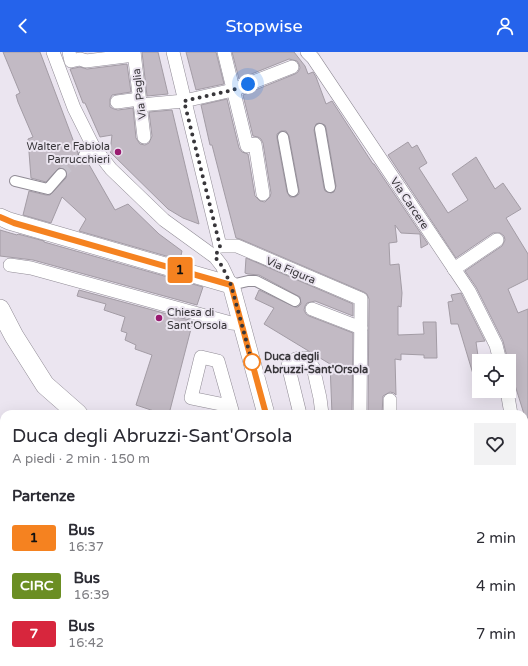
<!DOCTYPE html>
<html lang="it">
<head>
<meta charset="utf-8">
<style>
  :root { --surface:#fff; --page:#f2f2f3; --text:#2b2b33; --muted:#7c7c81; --accent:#2563eb }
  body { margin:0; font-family:"Varela Round",sans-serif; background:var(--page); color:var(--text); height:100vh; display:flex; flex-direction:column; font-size:15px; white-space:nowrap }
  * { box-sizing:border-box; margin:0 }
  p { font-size:13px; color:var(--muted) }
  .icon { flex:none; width:22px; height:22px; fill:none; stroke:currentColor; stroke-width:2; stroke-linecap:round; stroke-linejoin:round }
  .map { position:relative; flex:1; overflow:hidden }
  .side { position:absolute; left:0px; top:358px; width:528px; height:256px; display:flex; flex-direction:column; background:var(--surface); border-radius:12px 12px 0 0; box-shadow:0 4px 16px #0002 }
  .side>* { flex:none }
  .badge { padding:0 8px; border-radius:3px; font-size:14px; line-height:26px }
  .controls { position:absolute; left:472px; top:302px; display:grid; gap:8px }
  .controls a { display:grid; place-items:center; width:44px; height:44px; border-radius:0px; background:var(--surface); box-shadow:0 4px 16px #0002; font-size:20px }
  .you { position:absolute; width:20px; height:20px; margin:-10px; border:3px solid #fff; border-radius:50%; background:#1a73e8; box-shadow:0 0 0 6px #1a73e833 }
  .map>.badge { position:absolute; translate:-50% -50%; box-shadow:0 0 0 2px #fff }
  h2 { padding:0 12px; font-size:15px; line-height:36px }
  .round { display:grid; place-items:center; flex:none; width:42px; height:42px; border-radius:0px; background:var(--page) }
  .head { display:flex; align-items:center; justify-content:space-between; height:68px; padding:0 12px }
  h1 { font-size:19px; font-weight:600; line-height:30px }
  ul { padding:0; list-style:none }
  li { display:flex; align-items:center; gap:12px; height:48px; padding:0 12px }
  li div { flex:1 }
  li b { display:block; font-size:15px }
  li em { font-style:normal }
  li .badge { min-width:44px; font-weight:700; text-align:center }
  header { display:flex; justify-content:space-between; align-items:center; height:52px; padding:0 12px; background:var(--accent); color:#fff; font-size:18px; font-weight:600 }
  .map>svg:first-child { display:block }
  .building { fill:#c2bac4; stroke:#a39ca5; fill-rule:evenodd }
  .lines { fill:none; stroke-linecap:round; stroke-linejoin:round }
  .pedestrian-tunnel { stroke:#c7c2cc; stroke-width:10; stroke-dasharray:10 5; stroke-linecap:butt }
  .pedestrian-casing { stroke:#908b95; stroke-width:12 }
  .minor-casing { stroke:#908b95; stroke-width:14 }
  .tertiary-casing { stroke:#908b95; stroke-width:18 }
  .secondary-casing { stroke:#908b95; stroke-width:20 }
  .pedestrian { stroke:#fff; stroke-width:10 }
  .minor { stroke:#fff; stroke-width:13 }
  .tertiary { stroke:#fff; stroke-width:17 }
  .secondary { stroke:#fff; stroke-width:19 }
  .line-casing { stroke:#fff; stroke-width:9 }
  .line { stroke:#f58220; stroke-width:6 }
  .walk { stroke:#38363a; stroke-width:4; stroke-dasharray:0 7.2 }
  .poi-dot { fill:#991a70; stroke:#ebe5f0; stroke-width:1.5 }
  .stop-dot { fill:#fff; stroke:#f58220; stroke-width:2 }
  .labels { text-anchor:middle; stroke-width:4; stroke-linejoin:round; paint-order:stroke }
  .street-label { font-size:11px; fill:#38363a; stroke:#ebe5f0 }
  .poi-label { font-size:11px; fill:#38363a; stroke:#ebe5f0; text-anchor:end }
  .stop-label { font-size:11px; font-weight:bold; fill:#38363a; stroke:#ebe5f0; text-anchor:start }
</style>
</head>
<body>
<header><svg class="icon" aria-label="back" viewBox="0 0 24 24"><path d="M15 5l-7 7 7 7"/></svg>Stopwise<svg class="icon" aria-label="person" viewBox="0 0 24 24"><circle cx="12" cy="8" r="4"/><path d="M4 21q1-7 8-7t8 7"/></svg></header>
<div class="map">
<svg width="528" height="614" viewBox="0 0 528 614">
  <rect width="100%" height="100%" fill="#ebe5f0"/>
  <g class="building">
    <path d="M3 0H40L78 101V106L83 109H87L115 158 128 152 159 182 182 199 180 208 79 179 86 167 62 145 51 171 23 163 29 139 46 143H50L66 126 67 120 65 117 59 116 46 130 31 126 28 87 33 85 18 50 16 43 20 41Z"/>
    <path d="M142 0H158L168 42 147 44Z"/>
    <path d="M186 0H216L224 32 196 38Z"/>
    <path d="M232 0H294L305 14 308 22 313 20 316 25 326 52 332 49 373 112H374L428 192 421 196 420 182 401 181 395 173 397 190 389 191 390 213 399 212 402 241 401 255 398 254V283L424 282 423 270H436L437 306H424V303L401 302V308L395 307 396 343 394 341 390 340 383 344 382 362H368L369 247 367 242 364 240 240 187 236 186 212 93H210L201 53 227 47 239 96 242 100 248 102 255 144 260 149 265 150 270 145 271 141 263 91 261 87 258 85 253 84 243 43 295 22 298 20 300 16 299 12 297 9 289 7 239 27ZM319 71 325 73 326 76 336 134 334 140 331 141 325 139 324 136 314 78 316 72ZM281 79H286L289 84 299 138V142L295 145H290L287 140 277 86V82Z"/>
    <path d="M127 12 131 40 112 43 110 47V55L114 57 118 58 133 56 136 86 140 92 145 93 149 91 152 84 149 60 172 58 199 172 183 166 168 157 110 100 112 83 100 85 85 51H83L70 17 80 15 87 17Z"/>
    <path d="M408 90 412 96 417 93 427 111 419 116 448 161 468 148 452 122 476 105 495 137 503 131 521 157 506 166 528 202V227L508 237 518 261 528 257V366H524V362L509 314V309H508L503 289 476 235 465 219 502 194 505 188 504 184 500 181H493L456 206 388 103Z"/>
    <path d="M0 178 17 183 18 182 44 189V190L203 235 197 253 33 208 0 204Z"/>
    <path d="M246 206 353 252V264L315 249 307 251 305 254 304 258 306 262 309 264 353 281 352 362H332L330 312 264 272 274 256 255 247 259 238 295 255H298L301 252 300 245 259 223 248 222 245 221Z"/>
    <path d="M79 238 193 269 169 362H163L136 353 152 303 135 297 136 293 125 288 127 281 121 279 125 265 104 258 106 252 77 244Z"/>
    <path d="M461 241 485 289 476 290 479 311V321L473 322 458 272H451L448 250 453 249 451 243Z"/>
  </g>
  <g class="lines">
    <path class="pedestrian-tunnel" d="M61 122 81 104 84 103"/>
    <defs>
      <g id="pedestrian">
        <path d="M320 77 330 135"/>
        <path d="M283 85 293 139"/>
        <path d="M84 103 96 98"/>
        <path d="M15 129 48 137 61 122"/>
        <path d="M231 233 248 229H256L295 249"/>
        <path d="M398 610 399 614"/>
      </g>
      <g id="minor">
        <path d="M53 0 74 56 93 94 111 117 164 168 215 205 222 214 231 233"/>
        <path d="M69 0 71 9 80 7 86 9 134 3"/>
        <path d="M134 0 144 85"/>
        <path d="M173 0 220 194"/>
        <path d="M224 0 247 94 255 92 263 142"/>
        <path d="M307 0 313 6 469 239 496 293 500 309"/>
        <path d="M117 50 139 47"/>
        <path d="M140 53 184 49 233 38 292 15"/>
        <path d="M220 194H237L361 247 360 362"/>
        <path d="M10 213 31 216 231 271 242 272"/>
        <path d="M454 217 497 188"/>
        <path d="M312 257 361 276"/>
        <path d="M507 339 511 362"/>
        <path d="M230 354 191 346 201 305 218 309 233 362"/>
        <path d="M300 362 288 313C293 306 298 306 306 306L313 315 320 346 322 362"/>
        <path d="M390 362V348"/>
        <path d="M524 488 528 493"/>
        <path d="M317 610 319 612"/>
        <path d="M520 610 528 614"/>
        <path d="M114 614 115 610"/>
        <path d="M193 614V610"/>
      </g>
      <g id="tertiary">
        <path d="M0 165 9 169 231 233 266 362"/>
        <path d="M338 610 340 614"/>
      </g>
      <g id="secondary">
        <path d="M0 257 14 284 45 333 78 362"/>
        <path d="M206 614 207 610"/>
      </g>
    </defs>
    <use href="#pedestrian" class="pedestrian-casing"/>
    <use href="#minor" class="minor-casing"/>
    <use href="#tertiary" class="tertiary-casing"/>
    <use href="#secondary" class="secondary-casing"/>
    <use href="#pedestrian" class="pedestrian"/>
    <use href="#minor" class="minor"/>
    <use href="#tertiary" class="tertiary"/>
    <use href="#secondary" class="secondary"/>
  </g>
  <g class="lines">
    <defs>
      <path id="line" d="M0 165 14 171 231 233 266 362"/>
    </defs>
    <use href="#line" class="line-casing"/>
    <use href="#line" class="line"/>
    <path class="walk" d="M248 32 233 38 184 49 220 194 215 205 222 214 231 233 252 310"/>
  </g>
  <g class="poi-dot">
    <circle cx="118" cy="100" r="4"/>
    <circle cx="159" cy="266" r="4"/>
  </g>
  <circle class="stop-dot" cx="252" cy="310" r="8"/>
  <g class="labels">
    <g class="street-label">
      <text transform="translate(139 42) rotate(-97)" y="4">Via Paglia</text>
      <text transform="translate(410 151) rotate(56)" y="4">Via Carcere</text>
      <text transform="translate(291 218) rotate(23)" y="4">Via Figura</text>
    </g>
    <g class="poi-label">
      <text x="110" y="98">Walter e Fabiola<tspan x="110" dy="13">Parrucchieri</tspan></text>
      <text x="167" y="264" text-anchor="start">Chiesa di<tspan x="167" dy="13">Sant'Orsola</tspan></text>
    </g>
    <g class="stop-label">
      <text x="264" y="308">Duca degli<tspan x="264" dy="13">Abruzzi-Sant'Orsola</tspan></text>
    </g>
  </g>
</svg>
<div class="controls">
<a><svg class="icon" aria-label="locate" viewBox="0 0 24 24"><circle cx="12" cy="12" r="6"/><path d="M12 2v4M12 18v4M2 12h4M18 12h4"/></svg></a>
</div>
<div class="you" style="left:248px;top:32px"></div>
<b class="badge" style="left:180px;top:218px;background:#f58220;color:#111">1</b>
<section class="side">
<div class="head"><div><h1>Duca degli Abruzzi-Sant'Orsola</h1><p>A piedi · 2 min · 150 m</p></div><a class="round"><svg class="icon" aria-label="heart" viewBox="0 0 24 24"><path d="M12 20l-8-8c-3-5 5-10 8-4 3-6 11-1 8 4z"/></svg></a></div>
<h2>Partenze</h2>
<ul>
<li><span class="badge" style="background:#f58220;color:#111">1</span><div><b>Bus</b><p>16:37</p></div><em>2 min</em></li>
<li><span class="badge" style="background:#6b8e23;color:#fff">CIRC</span><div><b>Bus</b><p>16:39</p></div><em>4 min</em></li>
<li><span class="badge" style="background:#d7263d;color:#fff">7</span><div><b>Bus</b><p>16:42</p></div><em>7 min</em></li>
</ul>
</section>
</div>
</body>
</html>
